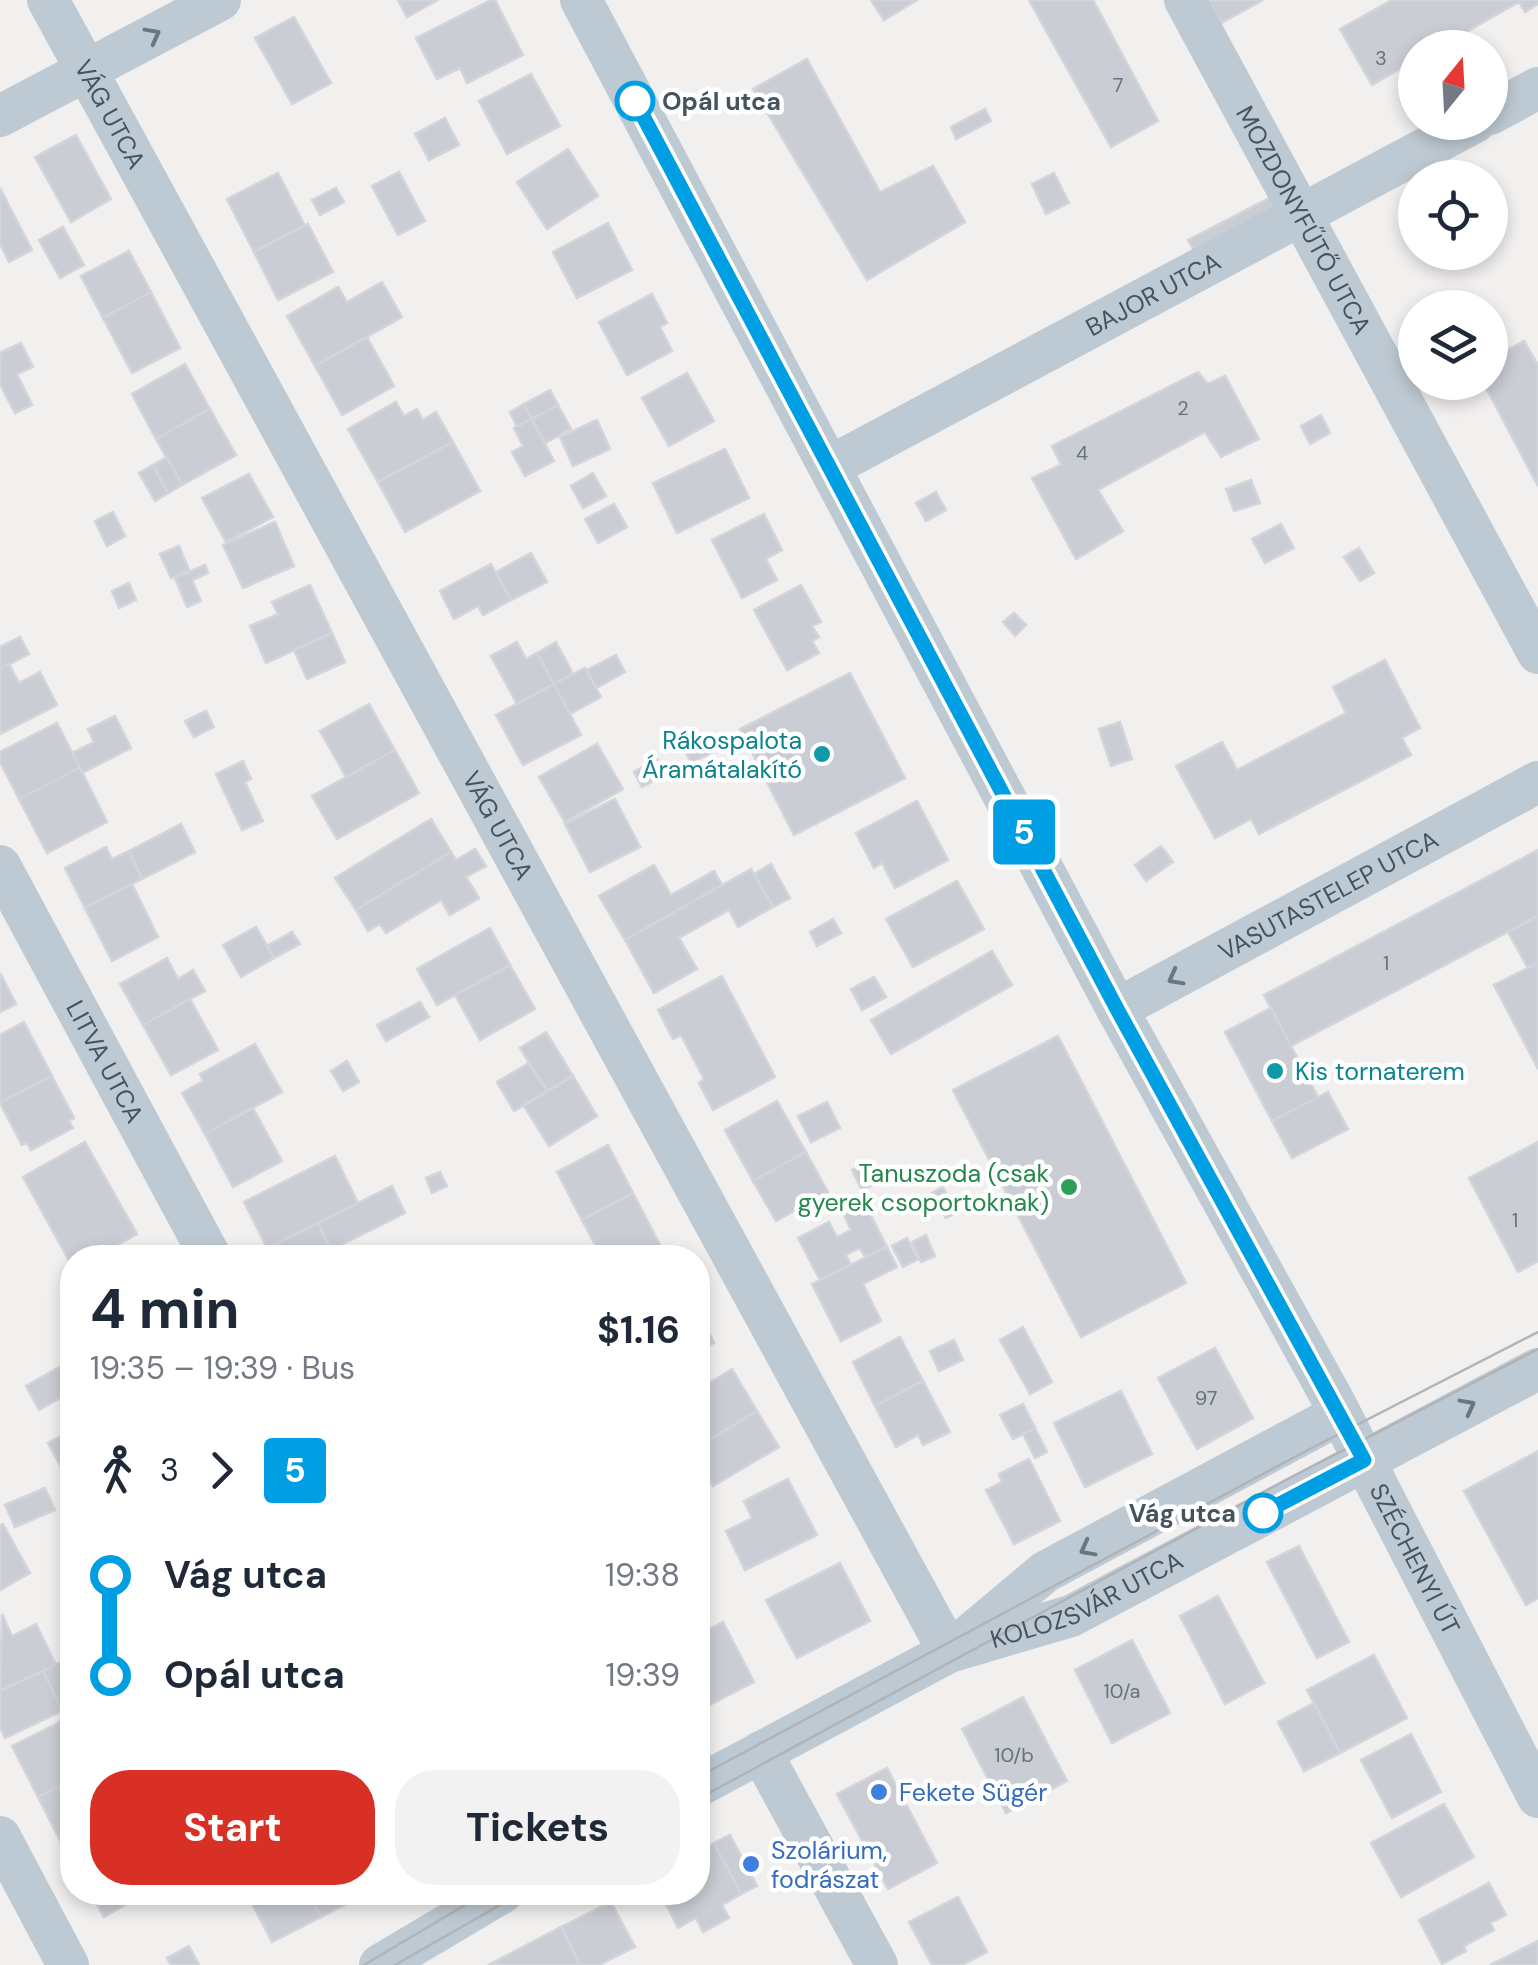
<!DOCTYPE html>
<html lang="en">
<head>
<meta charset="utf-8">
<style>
  :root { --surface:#fff; --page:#f2f2f3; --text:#1f2937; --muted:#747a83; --accent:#d93025 }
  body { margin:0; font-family:"DM Sans",sans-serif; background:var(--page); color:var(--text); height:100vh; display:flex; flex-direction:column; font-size:38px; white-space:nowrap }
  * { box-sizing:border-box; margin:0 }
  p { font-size:32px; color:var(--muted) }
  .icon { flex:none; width:55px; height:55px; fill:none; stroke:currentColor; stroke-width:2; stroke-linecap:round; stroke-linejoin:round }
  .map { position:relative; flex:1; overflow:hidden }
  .sheet { position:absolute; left:60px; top:1245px; width:650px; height:660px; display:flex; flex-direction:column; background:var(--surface); border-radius:40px; box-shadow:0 5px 15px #0003 }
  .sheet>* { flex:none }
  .badge { padding:0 20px; border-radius:8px; font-size:35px; line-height:65px }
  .needle { width:65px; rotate:18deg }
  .tools { position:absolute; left:1398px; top:30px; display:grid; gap:20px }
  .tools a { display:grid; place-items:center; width:110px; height:110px; border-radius:50%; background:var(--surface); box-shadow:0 5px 15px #0003; font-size:50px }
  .map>.badge { position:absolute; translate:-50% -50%; box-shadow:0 0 0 5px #fff }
  .legs { display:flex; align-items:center; gap:15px; height:110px; padding:0 30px; font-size:32px }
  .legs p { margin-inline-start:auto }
  .summary { display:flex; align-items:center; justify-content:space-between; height:170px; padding:0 30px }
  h1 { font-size:55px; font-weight:700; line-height:75px }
  .button { display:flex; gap:20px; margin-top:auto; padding:20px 30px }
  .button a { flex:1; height:115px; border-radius:40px; background:var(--accent); color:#fff; font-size:40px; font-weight:700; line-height:115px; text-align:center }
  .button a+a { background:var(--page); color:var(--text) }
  ul { padding:0 30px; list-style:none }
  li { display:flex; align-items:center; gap:35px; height:100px; font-size:38px }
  li i { display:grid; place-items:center; width:15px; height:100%; margin:0 12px; background:currentColor }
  li i::after { content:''; width:25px; height:25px; margin:-12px; border:8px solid; border-radius:50%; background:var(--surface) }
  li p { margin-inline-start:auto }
  li:first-child i { background:linear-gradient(#0000 50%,currentColor 0) }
  li:last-child i { background:linear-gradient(currentColor 50%,#0000 0) }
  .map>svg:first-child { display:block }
  .building { fill:#caced4; stroke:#d2d5db; stroke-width:2.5 }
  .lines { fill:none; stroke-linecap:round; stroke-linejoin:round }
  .minor { stroke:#becad3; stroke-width:42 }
  .tram { stroke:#b0b4ba; stroke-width:2.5 }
  .oneway { stroke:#697782 }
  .line-1-casing { stroke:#fff; stroke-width:22 }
  .line-1 { stroke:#009ee3; stroke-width:15 }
  .stop-1-dot { fill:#fff; stroke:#009ee3; stroke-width:5 }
  .culture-dot { fill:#0f9aa8; stroke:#fff; stroke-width:4 }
  .leisure-dot { fill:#2e9e5b; stroke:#fff; stroke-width:4 }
  .shop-dot { fill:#3f7fe0; stroke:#fff; stroke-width:4 }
  .labels { text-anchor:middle; stroke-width:9; stroke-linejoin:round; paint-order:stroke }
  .number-label { font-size:20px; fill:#66727c }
  .stop-label { font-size:25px; font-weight:bold; fill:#45535f; stroke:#fff; text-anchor:start }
  .street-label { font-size:25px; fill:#45535f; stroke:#fff }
  .culture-label { font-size:25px; fill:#0d838f; stroke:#fff; text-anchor:end }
  .leisure-label { font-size:25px; fill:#27864d; stroke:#fff; text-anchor:end }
  .shop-label { font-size:25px; fill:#366cbe; stroke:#fff; text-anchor:start }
</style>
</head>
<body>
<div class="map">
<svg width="1538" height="1965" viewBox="0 0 1538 1965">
  <rect width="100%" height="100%" fill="#f2efef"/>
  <g class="building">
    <path d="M398 0H438L407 17Z"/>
    <path d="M491 0H495L523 55 467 83 460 68 437 79 416 38Z"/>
    <path d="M871 0H917L884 20Z"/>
    <path d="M1029 0H1093L1158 121 1111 147Z"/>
    <path d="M1208 0H1263L1221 23Z"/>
    <path d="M1392 0H1538V4L1525 12 1519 2 1438 48H1415V60L1372 85 1340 29Z"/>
    <path d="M294 17 331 83 292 104 255 38Z"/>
    <path d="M807 59 880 192 933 166 965 222 867 280 753 89Z"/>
    <path d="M531 74 560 126 507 154 479 101Z"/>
    <path d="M985 109 991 121 956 139 951 127Z"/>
    <path d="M445 118 459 145 429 160 415 134Z"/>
    <path d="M76 135 111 199 71 222 35 157Z"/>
    <path d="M568 149 598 196 547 229 517 182Z"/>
    <path d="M399 172 425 221 398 235 372 186Z"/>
    <path d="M278 173 305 226 254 252 227 199Z"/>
    <path d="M1054 173 1069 203 1046 214 1032 184Z"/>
    <path d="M0 188 32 250 9 262 0 244Z"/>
    <path d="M336 188 344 202 320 215 312 200Z"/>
    <path d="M1277 194 1285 209 1196 254 1188 240Z"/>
    <path d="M608 223 632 270 577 298 553 252Z"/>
    <path d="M308 224 333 272 278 300 254 252Z"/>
    <path d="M63 227 84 265 60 278 39 240Z"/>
    <path d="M129 251 151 292 103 318 81 276Z"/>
    <path d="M382 282 402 317 315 366 287 316 338 287 347 302Z"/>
    <path d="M151 292 180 348 132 373 103 318Z"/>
    <path d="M652 294 667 323 660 327 672 351 627 375 599 322Z"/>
    <path d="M367 337 394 386 342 415 315 366Z"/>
    <path d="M1524 341 1538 365V486L1483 382H1490V360Z"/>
    <path d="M21 343 33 367 17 374 32 405 15 413 0 384V353Z"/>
    <path d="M185 364 210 409 156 439 132 394Z"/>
    <path d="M1198 372 1208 384 1225 376 1259 439 1221 457 1205 432 1098 490 1123 531 1076 559 1032 478 1061 465 1052 446Z"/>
    <path d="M687 373 714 421 669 446 642 398Z"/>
    <path d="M550 390 558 405 532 419 524 404Z"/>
    <path d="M396 402 404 416 417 409 423 420 436 412 453 442 378 482 348 429Z"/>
    <path d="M524 404 532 419 517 427 510 412Z"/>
    <path d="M558 405 571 429 545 443 532 419Z"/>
    <path d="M210 409 236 455 182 485 156 439Z"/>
    <path d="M1321 415 1330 433 1310 444 1301 426Z"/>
    <path d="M532 419 554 461 525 476 512 452 523 446 514 428Z"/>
    <path d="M597 420 610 449 573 466 560 437Z"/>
    <path d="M453 442 480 491 405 532 378 482Z"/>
    <path d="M725 449 749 498 677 533 653 483Z"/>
    <path d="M167 457 182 485 168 493 153 465Z"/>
    <path d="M153 465 168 493 155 501 139 473Z"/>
    <path d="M593 473 606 496 583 508 571 486Z"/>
    <path d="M249 474 273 517 226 542 202 498Z"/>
    <path d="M1251 480 1260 503 1234 511 1226 489Z"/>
    <path d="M936 492 946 510 926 521 916 503Z"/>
    <path d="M614 504 627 527 598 543 585 519Z"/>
    <path d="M113 512 125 536 107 546 95 521Z"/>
    <path d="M764 514 782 550 766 559 777 580 742 598 712 540Z"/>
    <path d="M275 522 294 566 243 588 223 545Z"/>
    <path d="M1281 524 1294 548 1265 563 1252 539Z"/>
    <path d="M179 546 189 570 171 578 160 554Z"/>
    <path d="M1359 548 1374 573 1360 581 1344 557Z"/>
    <path d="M531 553 547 582 511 600 496 572Z"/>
    <path d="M491 564 511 600 483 615 478 606 454 619 440 591Z"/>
    <path d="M205 565 208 573 192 580 201 601 187 607 175 578Z"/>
    <path d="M129 583 136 600 119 608 112 591Z"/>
    <path d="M310 585 332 633 266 663 250 626 278 614 272 602Z"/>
    <path d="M801 585 821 622 812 626 819 637 812 641 819 653 787 670 754 610Z"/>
    <path d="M1014 613 1026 625 1015 636 1003 622Z"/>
    <path d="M332 633 345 662 307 679 294 650Z"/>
    <path d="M20 637 29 654 0 669V647Z"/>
    <path d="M517 642 526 659 537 653 554 684 517 704 491 656Z"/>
    <path d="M556 642 573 674 554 684 537 653Z"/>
    <path d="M616 655 625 672 596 688 587 670Z"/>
    <path d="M1385 660 1420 728 1402 738 1411 755 1259 834 1251 819 1215 838 1176 766 1222 742 1237 770 1346 713 1333 687Z"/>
    <path d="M9 664 19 683 40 672 57 705 0 734V669Z"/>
    <path d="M585 668 601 697 570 714 554 684Z"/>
    <path d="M850 673 905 778 794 835 740 729Z"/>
    <path d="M554 684 581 735 523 765 496 715Z"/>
    <path d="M369 704 395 750 346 777 320 731Z"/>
    <path d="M206 711 214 727 194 737 185 721Z"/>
    <path d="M115 716 131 748 82 773 72 753 94 742 88 729Z"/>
    <path d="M1120 722 1132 759 1111 766 1099 729Z"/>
    <path d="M57 723 80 768 19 799 0 762V752Z"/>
    <path d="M701 732 711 753 691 763 681 742Z"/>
    <path d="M597 744 623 789 565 822 539 777Z"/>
    <path d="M395 750 419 793 337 839 312 796Z"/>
    <path d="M657 759 666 774 642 787 634 772Z"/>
    <path d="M243 761 251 779 245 782 263 821 242 830 216 774Z"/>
    <path d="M80 768 107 822 47 853 19 799Z"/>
    <path d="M615 799 640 847 590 872 565 824Z"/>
    <path d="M917 801 948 860 895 888 882 863 874 868 856 833Z"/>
    <path d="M431 819 451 852 356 910 335 878Z"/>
    <path d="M181 824 195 852 142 879 129 851Z"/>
    <path d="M1161 846 1173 862 1146 881 1135 865Z"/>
    <path d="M106 847 112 859 129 851 142 879 85 908 65 868Z"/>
    <path d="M475 849 486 866 466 877 479 898 450 915 441 900 386 933 380 924 368 931 356 910 451 852 456 860Z"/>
    <path d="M1538 850V916L1291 1046 1264 995Z"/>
    <path d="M771 864 790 898 773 907 754 874Z"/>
    <path d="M654 865 671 895 714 871 722 885 625 940 599 896Z"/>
    <path d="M751 869 773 907 738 927 729 910 679 938 697 969 654 993 625 940Z"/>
    <path d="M957 881 984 929 913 967 886 919Z"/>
    <path d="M132 884 158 937 112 961 85 908Z"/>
    <path d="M1538 916V963L1528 968 1508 932Z"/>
    <path d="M833 919 841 933 817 946 810 932Z"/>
    <path d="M256 927 274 958 241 977 223 945Z"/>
    <path d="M490 928 510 965 437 1005 417 969Z"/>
    <path d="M292 932 300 944 274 958 267 946Z"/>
    <path d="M992 951 1012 985 891 1054 871 1020Z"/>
    <path d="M167 958 178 979 193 970 205 991 143 1025 120 984Z"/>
    <path d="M1538 963V1069L1494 985Z"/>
    <path d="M510 965 535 1009 480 1040 455 995Z"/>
    <path d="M0 973 16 1004 0 1012Z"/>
    <path d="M722 976 775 1077 713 1110 699 1083 704 1079 681 1035 673 1039 658 1010Z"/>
    <path d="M874 977 886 997 862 1010 851 989Z"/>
    <path d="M190 999 218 1050 171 1075 143 1025Z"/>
    <path d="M420 1002 429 1017 386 1041 377 1025Z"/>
    <path d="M1271 1008 1318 1097 1272 1121 1225 1032Z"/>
    <path d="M24 1022 52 1076 0 1103V1035Z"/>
    <path d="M546 1032 573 1076 547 1091 520 1048Z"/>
    <path d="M1058 1036 1186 1283 1081 1337 953 1090Z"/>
    <path d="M255 1044 282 1092 205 1134 182 1093 203 1081 200 1074Z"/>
    <path d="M347 1061 359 1082 343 1091 331 1071Z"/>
    <path d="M529 1063 547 1091 514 1111 497 1082Z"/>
    <path d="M52 1076 74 1118 69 1121 73 1128 31 1150 27 1143 22 1145 0 1103Z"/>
    <path d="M573 1076 597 1116 549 1146 524 1106Z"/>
    <path d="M1328 1092 1348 1129 1292 1158 1272 1121Z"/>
    <path d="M777 1101 806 1152 753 1181 725 1130Z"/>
    <path d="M827 1102 840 1128 811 1142 798 1116Z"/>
    <path d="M253 1108 282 1161 233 1187 205 1134Z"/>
    <path d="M85 1142 137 1234 95 1258H72V1266L23 1177Z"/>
    <path d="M1538 1142V1261L1518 1272 1469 1178Z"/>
    <path d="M608 1145 633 1193 582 1220 557 1172Z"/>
    <path d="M806 1152 828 1192 776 1221 753 1181Z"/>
    <path d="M335 1156 358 1203 267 1248 244 1202Z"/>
    <path d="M871 1161 881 1181 862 1190 852 1170Z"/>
    <path d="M440 1172 447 1186 432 1193 426 1178Z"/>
    <path d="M392 1186 405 1213 331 1250 318 1223Z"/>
    <path d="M943 1187 956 1213 946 1218 932 1193Z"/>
    <path d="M633 1193 660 1245 636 1258H602L582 1220Z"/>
    <path d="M865 1204 887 1247 865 1257 860 1248 846 1255 851 1265 820 1280 798 1238 829 1222 837 1237 851 1230 844 1215Z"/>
    <path d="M318 1223 335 1258H272L267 1248Z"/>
    <path d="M926 1235 935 1256 921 1262 912 1242Z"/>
    <path d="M907 1238 918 1259 903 1267 892 1246Z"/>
    <path d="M887 1247 897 1267 863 1284 881 1321 841 1341 812 1284Z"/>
    <path d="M698 1312 714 1343 698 1351Z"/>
    <path d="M1023 1327 1052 1382 1030 1394 1000 1340Z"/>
    <path d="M900 1337 923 1381 875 1406 853 1362Z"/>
    <path d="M954 1340 963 1360 939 1371 930 1351Z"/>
    <path d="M1215 1348 1253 1418 1197 1449 1158 1378Z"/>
    <path d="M63 1365 72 1381V1391L39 1410 26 1386Z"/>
    <path d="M732 1369 757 1411 707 1441 698 1425V1380L704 1376 708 1384Z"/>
    <path d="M923 1381 950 1432 923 1445 918 1435 896 1447 875 1406Z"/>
    <path d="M1121 1391 1152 1454 1085 1487 1054 1423Z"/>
    <path d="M1023 1404 1035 1428 1013 1439 1000 1415Z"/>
    <path d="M757 1411 779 1447 713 1486 698 1460V1447Z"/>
    <path d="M1035 1428 1047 1452 1035 1458 1023 1434Z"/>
    <path d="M72 1430V1487L48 1443Z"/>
    <path d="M1538 1451V1598L1526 1605 1464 1491Z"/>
    <path d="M1029 1459 1060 1521 1014 1544 986 1490 1002 1482 999 1474Z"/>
    <path d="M788 1479 817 1535 745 1570 726 1531 752 1518 744 1501Z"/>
    <path d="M45 1488 55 1510 15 1527 5 1505Z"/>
    <path d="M3 1524 30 1573 0 1590V1525Z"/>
    <path d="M1299 1546 1349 1642 1317 1658 1267 1562Z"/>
    <path d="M840 1563 870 1621 797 1658 766 1600Z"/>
    <path d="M1218 1596 1264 1683 1225 1704 1180 1616Z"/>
    <path d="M2 1614 12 1636 36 1624 56 1665 0 1691Z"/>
    <path d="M723 1622 754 1682 698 1711V1629L700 1634Z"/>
    <path d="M1132 1640 1170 1713 1112 1743 1075 1670Z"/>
    <path d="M1374 1655 1407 1718 1340 1753 1307 1690Z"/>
    <path d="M63 1661 72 1680V1706L62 1711 43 1671Z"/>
    <path d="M43 1671 62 1711 5 1738 0 1727V1691Z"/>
    <path d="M1023 1697 1067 1781 1006 1813 962 1729Z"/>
    <path d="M1314 1703 1340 1753 1304 1771 1278 1722Z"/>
    <path d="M72 1716V1780L38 1797 12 1746Z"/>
    <path d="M1411 1734 1441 1792 1392 1818 1361 1760Z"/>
    <path d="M887 1768 937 1863 888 1889 837 1794Z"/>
    <path d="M72 1780V1849L66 1852 38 1797Z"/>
    <path d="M1444 1804 1474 1857 1401 1897 1371 1843Z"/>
    <path d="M730 1835 757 1886 741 1894 714 1843Z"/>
    <path d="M714 1843 741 1894 722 1905 729 1918 703 1932 696 1918 678 1928 660 1892H698V1852Z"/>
    <path d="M1489 1883 1506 1915 1490 1923 1494 1930 1464 1946 1466 1951 1442 1964 1419 1920Z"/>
    <path d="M90 1892H147L104 1917Z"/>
    <path d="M246 1892H308L321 1917 272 1942Z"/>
    <path d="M308 1892H367V1893L321 1917Z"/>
    <path d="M958 1897 987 1952 962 1965H932L909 1922Z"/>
    <path d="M611 1902 635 1947 599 1965H580L561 1927Z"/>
    <path d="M561 1927 580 1965H488Z"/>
    <path d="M1538 1941V1965H1490Z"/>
    <path d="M189 1946 199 1965H171L167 1958Z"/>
  </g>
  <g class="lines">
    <g class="minor">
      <path id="s1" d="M48 0 949 1652"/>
      <path id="s2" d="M581 0 1117 1009 1333 1400 1538 1797"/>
      <path id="s3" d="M1185 0 1538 653"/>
      <path d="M1490 114 1538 88"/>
      <path d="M0 116 220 0"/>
      <path id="s4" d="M831 466 1475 122"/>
      <path id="s5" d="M0 866 211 1258"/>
      <path id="s6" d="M1117 1009 1538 782"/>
      <path d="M965 1639 1045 1572 1340 1414"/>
      <path d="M761 1752 877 1965"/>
      <path id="s7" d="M698 1786 949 1652 1071 1616 1538 1369"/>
      <path d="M0 1837 68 1965"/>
      <path d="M380 1965 503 1892"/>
    </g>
    <g class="tram">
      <path d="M698 1777 1304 1452 1538 1332"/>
      <path d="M698 1799 1284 1481 1538 1349"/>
      <path d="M364 1965 487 1892"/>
      <path d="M395 1965 523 1892"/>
    </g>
  </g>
  <defs><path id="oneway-chevron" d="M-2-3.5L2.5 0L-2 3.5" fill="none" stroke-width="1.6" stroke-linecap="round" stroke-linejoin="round" transform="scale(2.5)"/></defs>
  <g class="oneway">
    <use href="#oneway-chevron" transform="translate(153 35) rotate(-28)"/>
    <use href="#oneway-chevron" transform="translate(1175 978) rotate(152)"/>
    <use href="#oneway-chevron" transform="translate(1468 1406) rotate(-28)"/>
    <use href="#oneway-chevron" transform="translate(1087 1549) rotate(152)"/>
  </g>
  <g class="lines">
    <defs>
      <path id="line-1" d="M635 101 1117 1009 1364 1460 1263 1513"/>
    </defs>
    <use href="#line-1" class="line-1-casing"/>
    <use href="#line-1" class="line-1"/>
  </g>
  <g class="stop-1-dot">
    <circle cx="635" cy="101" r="18"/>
    <circle cx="1263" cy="1513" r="18"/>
  </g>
  <g class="culture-dot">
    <circle cx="822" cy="754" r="10"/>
    <circle cx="1275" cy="1071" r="10"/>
  </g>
  <circle class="leisure-dot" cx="1069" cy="1187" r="10"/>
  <g class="shop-dot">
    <circle cx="879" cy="1792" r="10"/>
    <circle cx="751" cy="1864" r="10"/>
  </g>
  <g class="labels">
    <g class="number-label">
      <text x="1381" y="65">3</text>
      <text x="1118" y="92">7</text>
      <text x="1183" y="415">2</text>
      <text x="1082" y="460">4</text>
      <text x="1386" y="970">1</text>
      <text x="1515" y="1227">1</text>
      <text x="1206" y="1405">97</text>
      <text x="1122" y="1698">10/a</text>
      <text x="1014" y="1762">10/b</text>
    </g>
    <g class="stop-label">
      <text x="662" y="110">Opál utca</text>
      <text x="1236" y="1522" text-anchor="end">Vág utca</text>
    </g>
    <g class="street-label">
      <text dy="9" stroke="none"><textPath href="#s1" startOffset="130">VÁG UTCA</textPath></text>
      <text dy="9" stroke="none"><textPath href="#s3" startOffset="250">MOZDONYFŰTŐ UTCA</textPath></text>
      <text dy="9" stroke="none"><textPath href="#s4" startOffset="365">BAJOR UTCA</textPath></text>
      <text dy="9" stroke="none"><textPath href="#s1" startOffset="940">VÁG UTCA</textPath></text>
      <text dy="9" stroke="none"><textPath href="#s6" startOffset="240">VASUTASTELEP UTCA</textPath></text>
      <text dy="9" stroke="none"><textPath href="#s5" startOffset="222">LITVA UTCA</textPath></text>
      <text dy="9" stroke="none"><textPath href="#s2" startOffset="1768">SZÉCHENYI ÚT</textPath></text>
      <text dy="9" stroke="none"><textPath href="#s7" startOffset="432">KOLOZSVÁR UTCA</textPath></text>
    </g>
    <g class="culture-label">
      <text x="802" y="749">Rákospalota<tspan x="802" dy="29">Áramátalakító</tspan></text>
      <text x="1295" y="1080" text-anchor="start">Kis tornaterem</text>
    </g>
    <g class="leisure-label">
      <text x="1049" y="1182">Tanuszoda (csak<tspan x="1049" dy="29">gyerek csoportoknak)</tspan></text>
    </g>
    <g class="shop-label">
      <text x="899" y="1801">Fekete Sügér</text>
      <text x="771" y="1859">Szolárium,<tspan x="771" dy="29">fodrászat</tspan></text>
    </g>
  </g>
</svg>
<div class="tools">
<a><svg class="needle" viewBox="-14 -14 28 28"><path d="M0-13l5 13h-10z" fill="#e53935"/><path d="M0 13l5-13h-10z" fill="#747a83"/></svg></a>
<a><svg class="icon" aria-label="locate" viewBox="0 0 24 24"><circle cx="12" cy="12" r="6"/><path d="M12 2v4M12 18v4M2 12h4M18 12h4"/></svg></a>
<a><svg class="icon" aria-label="layers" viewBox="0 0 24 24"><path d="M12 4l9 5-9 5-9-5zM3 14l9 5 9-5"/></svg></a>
</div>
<b class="badge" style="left:1024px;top:832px;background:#009ee3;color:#fff">5</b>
<section class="sheet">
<div class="summary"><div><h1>4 min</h1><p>19:35 – 19:39 · Bus</p></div><b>$1.16</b></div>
<div class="legs"><svg class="icon" aria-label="walk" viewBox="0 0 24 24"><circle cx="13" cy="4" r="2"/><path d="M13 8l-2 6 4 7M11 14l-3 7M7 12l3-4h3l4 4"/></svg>3<svg class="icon" aria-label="forward" viewBox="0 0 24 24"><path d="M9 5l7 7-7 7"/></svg><b class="badge" style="background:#009ee3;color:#fff">5</b></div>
<ul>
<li><i style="color:#009ee3"></i><b>Vág utca</b><p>19:38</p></li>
<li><i style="color:#009ee3"></i><b>Opál utca</b><p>19:39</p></li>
</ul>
<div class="button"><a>Start</a><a>Tickets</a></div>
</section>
</div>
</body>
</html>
